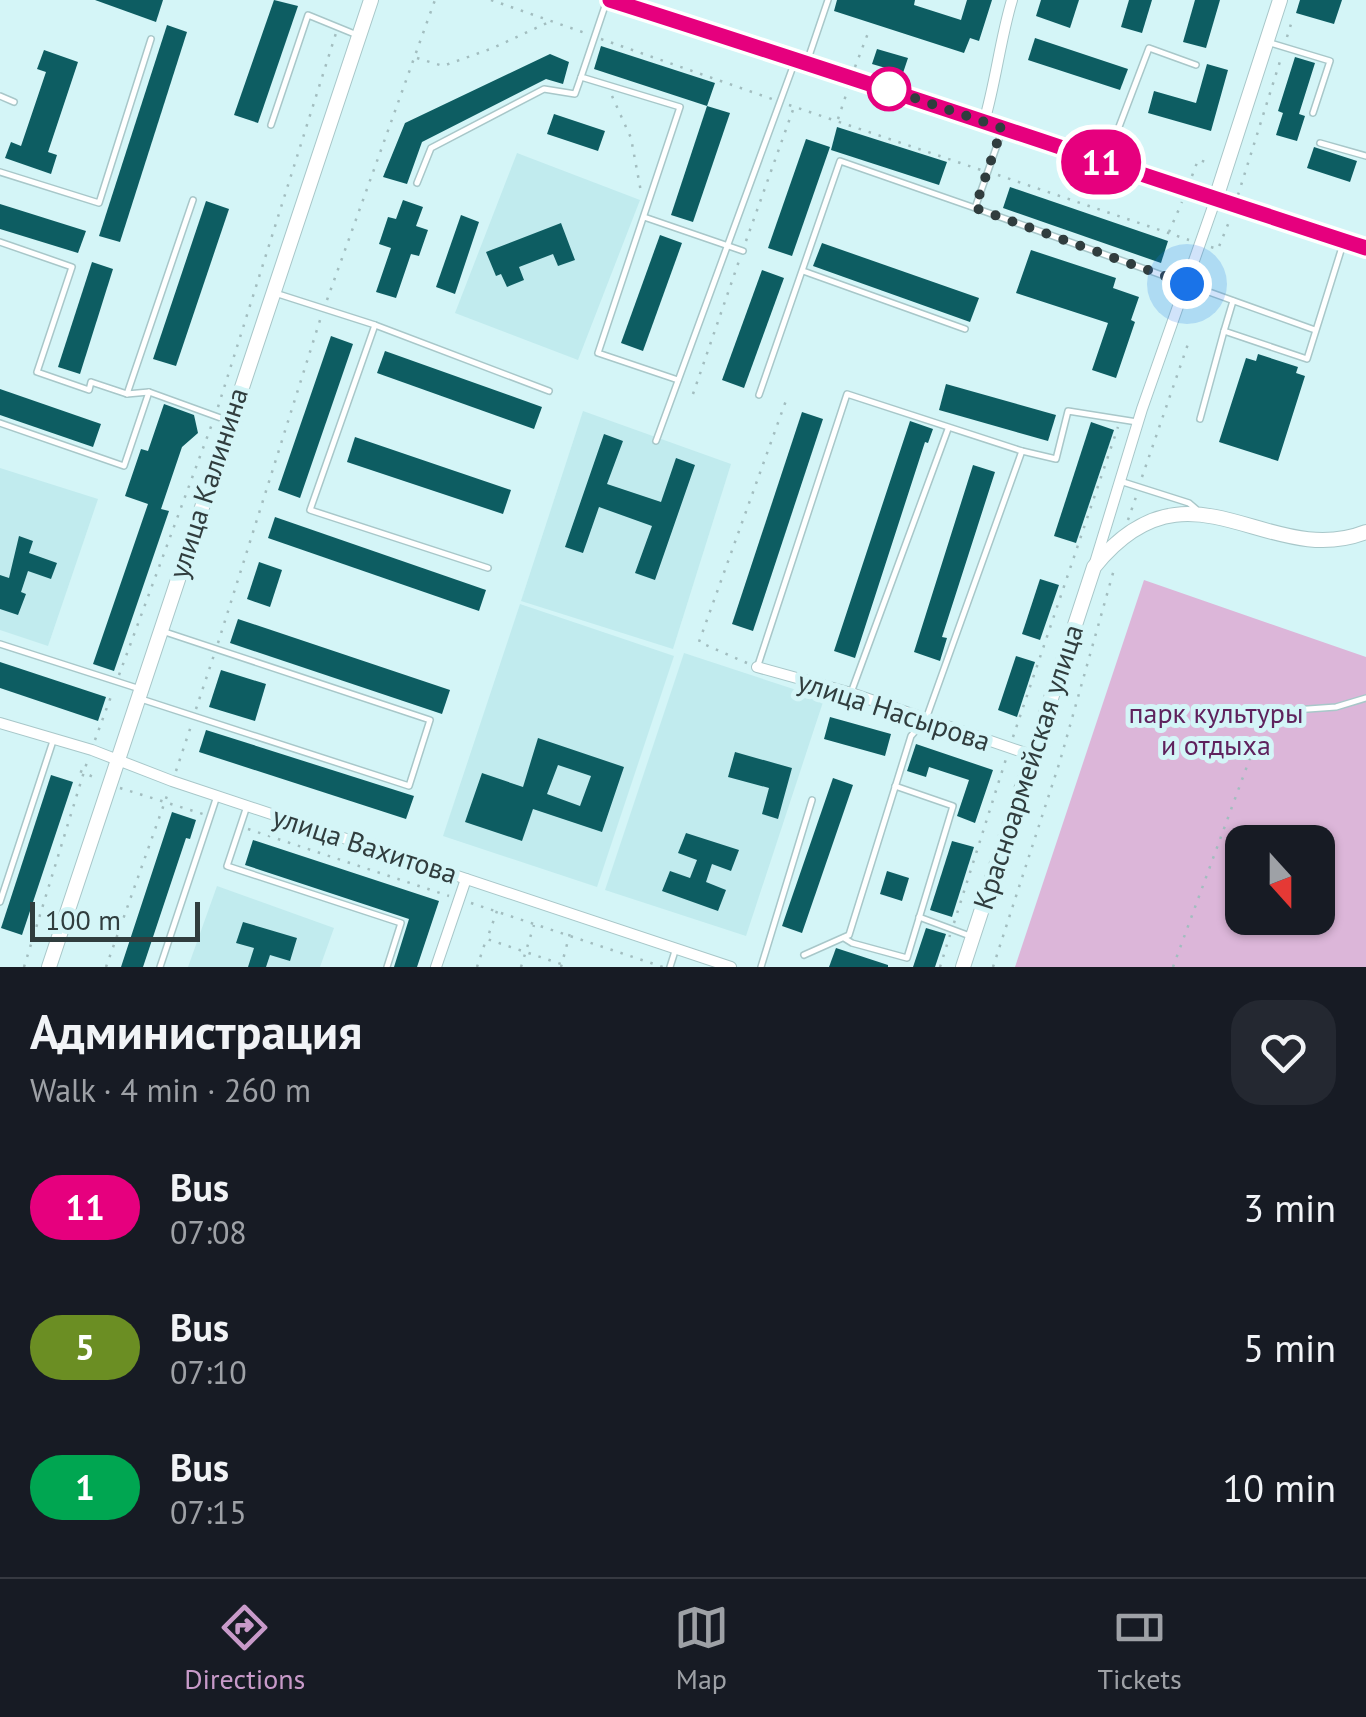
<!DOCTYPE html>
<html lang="en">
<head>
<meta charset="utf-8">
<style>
  :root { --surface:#171b24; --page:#242831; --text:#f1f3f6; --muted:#9ea1a6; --line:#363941; --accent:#c89ac9 }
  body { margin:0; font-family:"PT Sans",sans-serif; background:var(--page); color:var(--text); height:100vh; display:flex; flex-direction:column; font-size:38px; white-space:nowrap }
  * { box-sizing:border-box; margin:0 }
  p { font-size:32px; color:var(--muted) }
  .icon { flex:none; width:55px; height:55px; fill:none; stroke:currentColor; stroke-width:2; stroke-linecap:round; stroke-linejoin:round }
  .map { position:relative; height:967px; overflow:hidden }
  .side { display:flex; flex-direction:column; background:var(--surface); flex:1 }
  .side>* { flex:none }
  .badge { padding:0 20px; border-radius:32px; font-size:35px; line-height:65px }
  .needle { width:65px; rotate:159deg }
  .fabs { position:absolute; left:1225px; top:825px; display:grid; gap:20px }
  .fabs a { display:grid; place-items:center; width:110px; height:110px; border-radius:20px; background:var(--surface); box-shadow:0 2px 8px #0004; font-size:50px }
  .scale { position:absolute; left:30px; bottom:25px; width:170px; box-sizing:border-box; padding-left:10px; border:5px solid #303d3e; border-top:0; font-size:28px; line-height:35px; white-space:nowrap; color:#303d3e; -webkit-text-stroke:8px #d4f5f7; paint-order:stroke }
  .you { position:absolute; width:50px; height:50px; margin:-25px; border:8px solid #fff; border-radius:50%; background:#1a73e8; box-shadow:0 0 0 15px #1a73e833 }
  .map>.badge { position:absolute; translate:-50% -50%; box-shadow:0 0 0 5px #fff }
  .round { display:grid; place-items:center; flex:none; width:105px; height:105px; border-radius:30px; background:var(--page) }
  .summary { display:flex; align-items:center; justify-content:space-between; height:170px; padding:0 30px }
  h1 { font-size:48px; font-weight:800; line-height:75px }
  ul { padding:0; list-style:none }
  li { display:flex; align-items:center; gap:30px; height:140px; padding:0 30px }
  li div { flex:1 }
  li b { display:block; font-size:38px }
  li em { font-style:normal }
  li .badge { min-width:110px; font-weight:700; text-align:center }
  .tabs { display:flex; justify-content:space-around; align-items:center; height:140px; border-top:2px solid var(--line); background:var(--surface); font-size:28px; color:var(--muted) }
  .tabs a { display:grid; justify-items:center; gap:5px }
  .tabs .current { color:var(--accent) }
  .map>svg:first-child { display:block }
  .built { fill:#c1ebee }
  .green { fill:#dcb6d9; fill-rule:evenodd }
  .building { fill:#0d5d62; fill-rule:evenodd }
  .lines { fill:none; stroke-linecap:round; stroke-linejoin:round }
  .lane-casing { stroke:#a8c7c9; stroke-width:8 }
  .street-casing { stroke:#a8c7c9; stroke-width:12 }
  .secondary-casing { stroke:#a8c7c9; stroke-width:16 }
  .primary-casing { stroke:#a8c7c9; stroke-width:18 }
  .path { stroke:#a2bdbf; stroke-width:2.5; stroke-dasharray:2.5 8; stroke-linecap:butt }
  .lane { stroke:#fff; stroke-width:5 }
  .street { stroke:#fff; stroke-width:10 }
  .secondary { stroke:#fff; stroke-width:14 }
  .primary { stroke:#fff; stroke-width:15 }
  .line-casing { stroke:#fff; stroke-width:22 }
  .line { stroke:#e6007e; stroke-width:15 }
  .walk { stroke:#303d3e; stroke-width:10; stroke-dasharray:0 18 }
  .stop-dot { fill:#fff; stroke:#e6007e; stroke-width:5 }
  .labels { text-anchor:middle; stroke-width:10; stroke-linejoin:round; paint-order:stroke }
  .street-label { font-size:28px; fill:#303d3e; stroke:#d4f5f7 }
  .park-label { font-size:28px; fill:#5f225d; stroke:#d4f5f7 }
</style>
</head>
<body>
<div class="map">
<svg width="1366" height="967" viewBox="0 0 1366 967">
  <rect width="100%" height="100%" fill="#d4f5f7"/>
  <g class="built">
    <path d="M517 153 640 200 578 360 455 313Z"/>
    <path d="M583 411 731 464 673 649 521 601Z"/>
    <path d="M0 468 98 499 48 646 0 630Z"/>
    <path d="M520 604 674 656 597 887 443 836Z"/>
    <path d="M684 653 824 699 746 936 605 890Z"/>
    <path d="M217 886 334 928 320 967H188Z"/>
  </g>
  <path class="green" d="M1144 580 1366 657V967H1015ZM1242 842H1318V918H1242Z"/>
  <g class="building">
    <path d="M95 0H163L156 22Z"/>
    <path d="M274 0 298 6 258 123 234 115Z"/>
    <path d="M837 0H915L914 5 961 20 967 0H992L979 41 970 38 964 53 834 11Z"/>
    <path d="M1041 0H1079L1070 28 1036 16Z"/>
    <path d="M1129 0H1152L1142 33 1121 27Z"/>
    <path d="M1195 0H1220L1206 48 1183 42Z"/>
    <path d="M1300 0H1342L1334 24 1296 13Z"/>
    <path d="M167 25 187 32 120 242 99 236Z"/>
    <path d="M1035 38 1128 69 1120 90 1028 60Z"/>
    <path d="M601 46 715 83 707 106 594 69Z"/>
    <path d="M877 49 908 58 903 73 872 64Z"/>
    <path d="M44 50 78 62 48 152 57 155 51 174 5 158 11 142 21 146 46 72 37 69Z"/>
    <path d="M550 54 569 62 563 84 546 79 422 142 407 184 383 177 405 123Z"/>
    <path d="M1295 57 1315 63 1299 114 1305 116 1297 141 1276 135 1283 113 1278 111Z"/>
    <path d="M1207 64 1228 70 1211 131 1148 113 1154 91 1196 103Z"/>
    <path d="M707 106 730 113 693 222 671 215Z"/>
    <path d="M554 114 605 131 598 151 547 134Z"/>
    <path d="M837 127 947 162 939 185 831 150Z"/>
    <path d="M806 139 830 147 792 256 768 248Z"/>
    <path d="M1314 147 1357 161 1350 182 1307 168Z"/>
    <path d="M1010 187 1168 241 1161 263 1003 208Z"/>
    <path d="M403 200 423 207 416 226 428 230 419 256 411 254 396 298 376 292 391 248 379 244 388 217 396 219Z"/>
    <path d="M206 201 229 209 176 366 153 359Z"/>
    <path d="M0 204 86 231 78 253 0 229Z"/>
    <path d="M461 215 479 222 455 294 436 287Z"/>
    <path d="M561 223 575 260 558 266 553 254 519 267 524 280 507 287 501 274 496 276 486 252Z"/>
    <path d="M660 235 682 243 643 351 621 343Z"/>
    <path d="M822 243 979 298 970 322 813 266Z"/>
    <path d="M1031 250 1116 278 1113 288 1139 297 1131 320 1135 322 1116 378 1092 370 1108 323 1016 293Z"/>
    <path d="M92 262 113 269 80 374 58 367Z"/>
    <path d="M762 270 784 278 744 388 722 380Z"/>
    <path d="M331 336 353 344 300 498 278 490Z"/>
    <path d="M385 351 542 407 534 429 377 373Z"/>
    <path d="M1258 354 1298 367 1296 373 1305 376 1278 461 1219 442 1246 358 1256 361Z"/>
    <path d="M946 384 1056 415 1048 441 939 410Z"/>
    <path d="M0 389 101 424 93 447 0 415Z"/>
    <path d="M164 404 194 415 198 433 182 447 161 509 169 511 114 671 93 664 148 504 125 496 141 449 148 451Z"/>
    <path d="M802 412 823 419 753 631 732 624Z"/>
    <path d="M910 421 933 429 928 443 925 442 855 658 834 651Z"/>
    <path d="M1091 422 1114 430 1076 543 1054 536Z"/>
    <path d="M604 434 623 441 607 484 661 502 676 458 695 465 655 580 635 573 652 526 599 507 583 553 565 547Z"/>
    <path d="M355 437 511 490 503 514 347 462Z"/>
    <path d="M973 465 995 472 942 637 947 638 940 661 914 652Z"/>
    <path d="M275 517 486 590 479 611 268 538Z"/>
    <path d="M19 536 33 541 29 553 57 563 51 579 28 571 21 592 26 594 18 615 0 609V575L9 578Z"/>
    <path d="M259 562 282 570 270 607 247 599Z"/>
    <path d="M1040 579 1059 585 1040 640 1022 634Z"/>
    <path d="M238 619 450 690 442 714 230 643Z"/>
    <path d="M1016 656 1035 662 1017 717 998 710Z"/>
    <path d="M0 662 106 697 98 721 0 688Z"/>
    <path d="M221 670 266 684 255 721 209 707Z"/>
    <path d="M830 717 891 734 885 756 824 739Z"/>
    <path d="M206 730 414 796 406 819 199 752Z"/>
    <path d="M538 738 624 767 602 832 533 809 522 841 465 822 482 773 523 787ZM558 765 591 776 580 806 547 794Z"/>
    <path d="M916 744 993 770 975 823 957 816 969 780 929 767 926 777 907 771Z"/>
    <path d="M735 752 792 768 778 819 762 814 769 788 728 777Z"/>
    <path d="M51 775 73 782 22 935 1 928Z"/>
    <path d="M833 778 853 785 802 933 782 926Z"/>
    <path d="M172 812 196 820 190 839 186 838 143 967H121Z"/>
    <path d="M686 833 739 850 731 871 712 864 706 882 726 890 718 911 662 891 670 871 690 878 697 860 678 853Z"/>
    <path d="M253 840 439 901 417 967H394L409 919 245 865Z"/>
    <path d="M952 841 974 847 952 917 930 910Z"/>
    <path d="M887 871 909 878 902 901 880 894Z"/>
    <path d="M243 922 297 938 290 961 270 955 266 967H248L254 948 236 943Z"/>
    <path d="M926 928 946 934 935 967H913Z"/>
    <path d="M836 948 888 965V967H829Z"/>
  </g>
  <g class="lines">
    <defs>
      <g id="lane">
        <path d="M606 3 581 77 680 107 598 353 678 380"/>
        <path d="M1267 42 1330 61 1313 113"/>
        <path d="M808 59 828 0"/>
        <path d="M0 96 14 102"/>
        <path d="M271 125 308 15 357 35"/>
        <path d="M1320 143 1366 156"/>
        <path d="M1106 161 1149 48 1196 65"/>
        <path d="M0 172 99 203 151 39"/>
        <path d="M417 183 431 148 544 89 575 94 581 77"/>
        <path d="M975 208 1315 330"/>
        <path d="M644 217 743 251"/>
        <path d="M0 242 72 267 37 372 89 390 91 382 127 394 149 392 229 421"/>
        <path d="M803 271 965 329"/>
        <path d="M275 293 375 325 549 391"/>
        <path d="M375 325 310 510 488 568"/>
        <path d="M1224 331 1233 301"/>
        <path d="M127 394 193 200"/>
        <path d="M759 395 840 161 975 208 1002 131"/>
        <path d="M1200 419 1224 331 1307 359 1343 244"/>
        <path d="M0 423 124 466 149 392"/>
        <path d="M656 441 795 61"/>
        <path d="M1123 482 1189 503 1196 509"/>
        <path d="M0 644 140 689"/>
        <path d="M758 665 847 394 1022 451 1056 459 1068 411 1137 422"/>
        <path d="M852 690 948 429"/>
        <path d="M141 699 409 786 430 720 162 631"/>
        <path d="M1266 712 1336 707 1366 698"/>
        <path d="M246 809 227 866 401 923 387 967"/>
        <path d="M0 902 53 741"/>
        <path d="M919 917 970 936"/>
        <path d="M844 938 852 943 907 958 953 806 895 786"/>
        <path d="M804 955 849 935 911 736 926 719 1022 451"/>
        <path d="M160 967 217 796"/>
        <path d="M670 967 675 951"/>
        <path d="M761 967 812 800"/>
      </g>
      <g id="street">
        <path d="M984 122C996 81 1000 40 1012 0"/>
        <path d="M1094 566 1142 409 1216 198"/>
        <path d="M757 667 851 693 1031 755"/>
        <path d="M0 723 92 750 172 781 731 967"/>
        <path d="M436 967 466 879"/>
      </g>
      <g id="secondary">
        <path d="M1216 198 1280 0"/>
        <path d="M49 967 371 0"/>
        <path d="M963 967 1094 567C1189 449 1267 571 1366 532"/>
      </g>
      <path id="primary" d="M610 0C863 78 1113 167 1366 248"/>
    </defs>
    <use href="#lane" class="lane-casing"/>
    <use href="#street" class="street-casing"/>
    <use href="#secondary" class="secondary-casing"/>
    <use href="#primary" class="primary-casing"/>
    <g class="path">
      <path d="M491 0 588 34"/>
      <path d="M1287 37 1291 24"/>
      <path d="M601 39 772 99"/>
      <path d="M417 58 443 66 493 48 549 22"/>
      <path d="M855 67 870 28"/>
      <path d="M612 96 631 138 641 192"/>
      <path d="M789 105 981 170"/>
      <path d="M838 119 848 89"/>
      <path d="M998 175 1189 240"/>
      <path d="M1192 176 1198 160 1211 163"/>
      <path d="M1238 195 1282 55"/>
      <path d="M1169 232 1182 202"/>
      <path d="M746 241 794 107"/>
      <path d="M1211 247 1218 249 1231 217"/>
      <path d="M327 300 435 0"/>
      <path d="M693 394 740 258"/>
      <path d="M218 407 336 33"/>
      <path d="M1142 477 1189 341"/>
      <path d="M1128 520 1137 494"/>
      <path d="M218 643 321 317"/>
      <path d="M747 663 699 642 788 395"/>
      <path d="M119 675 212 424"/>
      <path d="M196 709 214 655"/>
      <path d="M1013 737 1118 427"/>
      <path d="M95 740 113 691"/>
      <path d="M80 771 98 779"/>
      <path d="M176 771 191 726"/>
      <path d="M120 788 203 814"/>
      <path d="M248 829 449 896"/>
      <path d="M471 903 663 967"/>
      <path d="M497 911 487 939 561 964"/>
      <path d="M954 923 1006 759"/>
      <path d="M24 967 87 762"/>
      <path d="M106 967 168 793"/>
      <path d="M477 967 486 940"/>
      <path d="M521 967 534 925"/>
      <path d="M561 967 570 933"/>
      <path d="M940 967 950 935"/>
      <path d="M993 967 1060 761 1115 566"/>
      <path d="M1173 967 1264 720"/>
    </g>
    <use href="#lane" class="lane"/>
    <use href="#street" class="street"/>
    <use href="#secondary" class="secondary"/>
    <use href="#primary" class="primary"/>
  </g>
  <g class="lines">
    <defs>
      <path id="line" d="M610 0C863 80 1114 166 1366 248"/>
    </defs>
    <use href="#line" class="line-casing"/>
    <use href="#line" class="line"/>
    <path class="walk" d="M889 89 885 88 1002 128 975 208 1187 284"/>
  </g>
  <circle class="stop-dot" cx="889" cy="89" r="20"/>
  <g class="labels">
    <g class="street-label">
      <text transform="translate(208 483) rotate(-72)" y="10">улица Калинина</text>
      <text transform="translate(894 711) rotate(18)" y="10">улица Насырова</text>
      <text transform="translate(1028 767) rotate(-72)" y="10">Красноармейская улица</text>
      <text transform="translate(365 845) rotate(18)" y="10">улица Вахитова</text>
    </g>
    <g class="park-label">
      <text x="1216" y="723">парк культуры<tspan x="1216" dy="32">и отдыха</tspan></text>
    </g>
  </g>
</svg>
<div class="fabs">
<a><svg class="needle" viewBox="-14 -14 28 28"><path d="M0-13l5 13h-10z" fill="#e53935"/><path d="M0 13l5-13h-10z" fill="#9ea1a6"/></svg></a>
</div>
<div class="scale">100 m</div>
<div class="you" style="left:1187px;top:284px"></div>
<b class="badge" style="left:1101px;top:162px;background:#e6007e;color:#fff">11</b>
</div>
<section class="side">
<div class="summary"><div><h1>Администрация</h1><p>Walk · 4 min · 260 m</p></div><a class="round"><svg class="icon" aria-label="heart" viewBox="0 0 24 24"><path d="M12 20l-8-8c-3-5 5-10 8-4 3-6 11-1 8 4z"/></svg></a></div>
<ul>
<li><span class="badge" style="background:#e6007e;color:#fff">11</span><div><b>Bus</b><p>07:08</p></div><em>3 min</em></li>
<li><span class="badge" style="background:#6b8e23;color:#fff">5</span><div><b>Bus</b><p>07:10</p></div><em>5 min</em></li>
<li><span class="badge" style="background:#00a651;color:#fff">1</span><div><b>Bus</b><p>07:15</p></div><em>10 min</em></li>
</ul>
</section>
<nav class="tabs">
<a class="current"><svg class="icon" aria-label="directions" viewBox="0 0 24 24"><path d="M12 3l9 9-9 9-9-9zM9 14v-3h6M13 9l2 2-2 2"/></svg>Directions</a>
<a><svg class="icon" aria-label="map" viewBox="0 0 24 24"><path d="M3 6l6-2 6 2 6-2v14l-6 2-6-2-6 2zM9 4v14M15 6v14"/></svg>Map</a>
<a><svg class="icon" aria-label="tickets" viewBox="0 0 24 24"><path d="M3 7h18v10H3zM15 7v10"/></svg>Tickets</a>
</nav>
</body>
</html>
